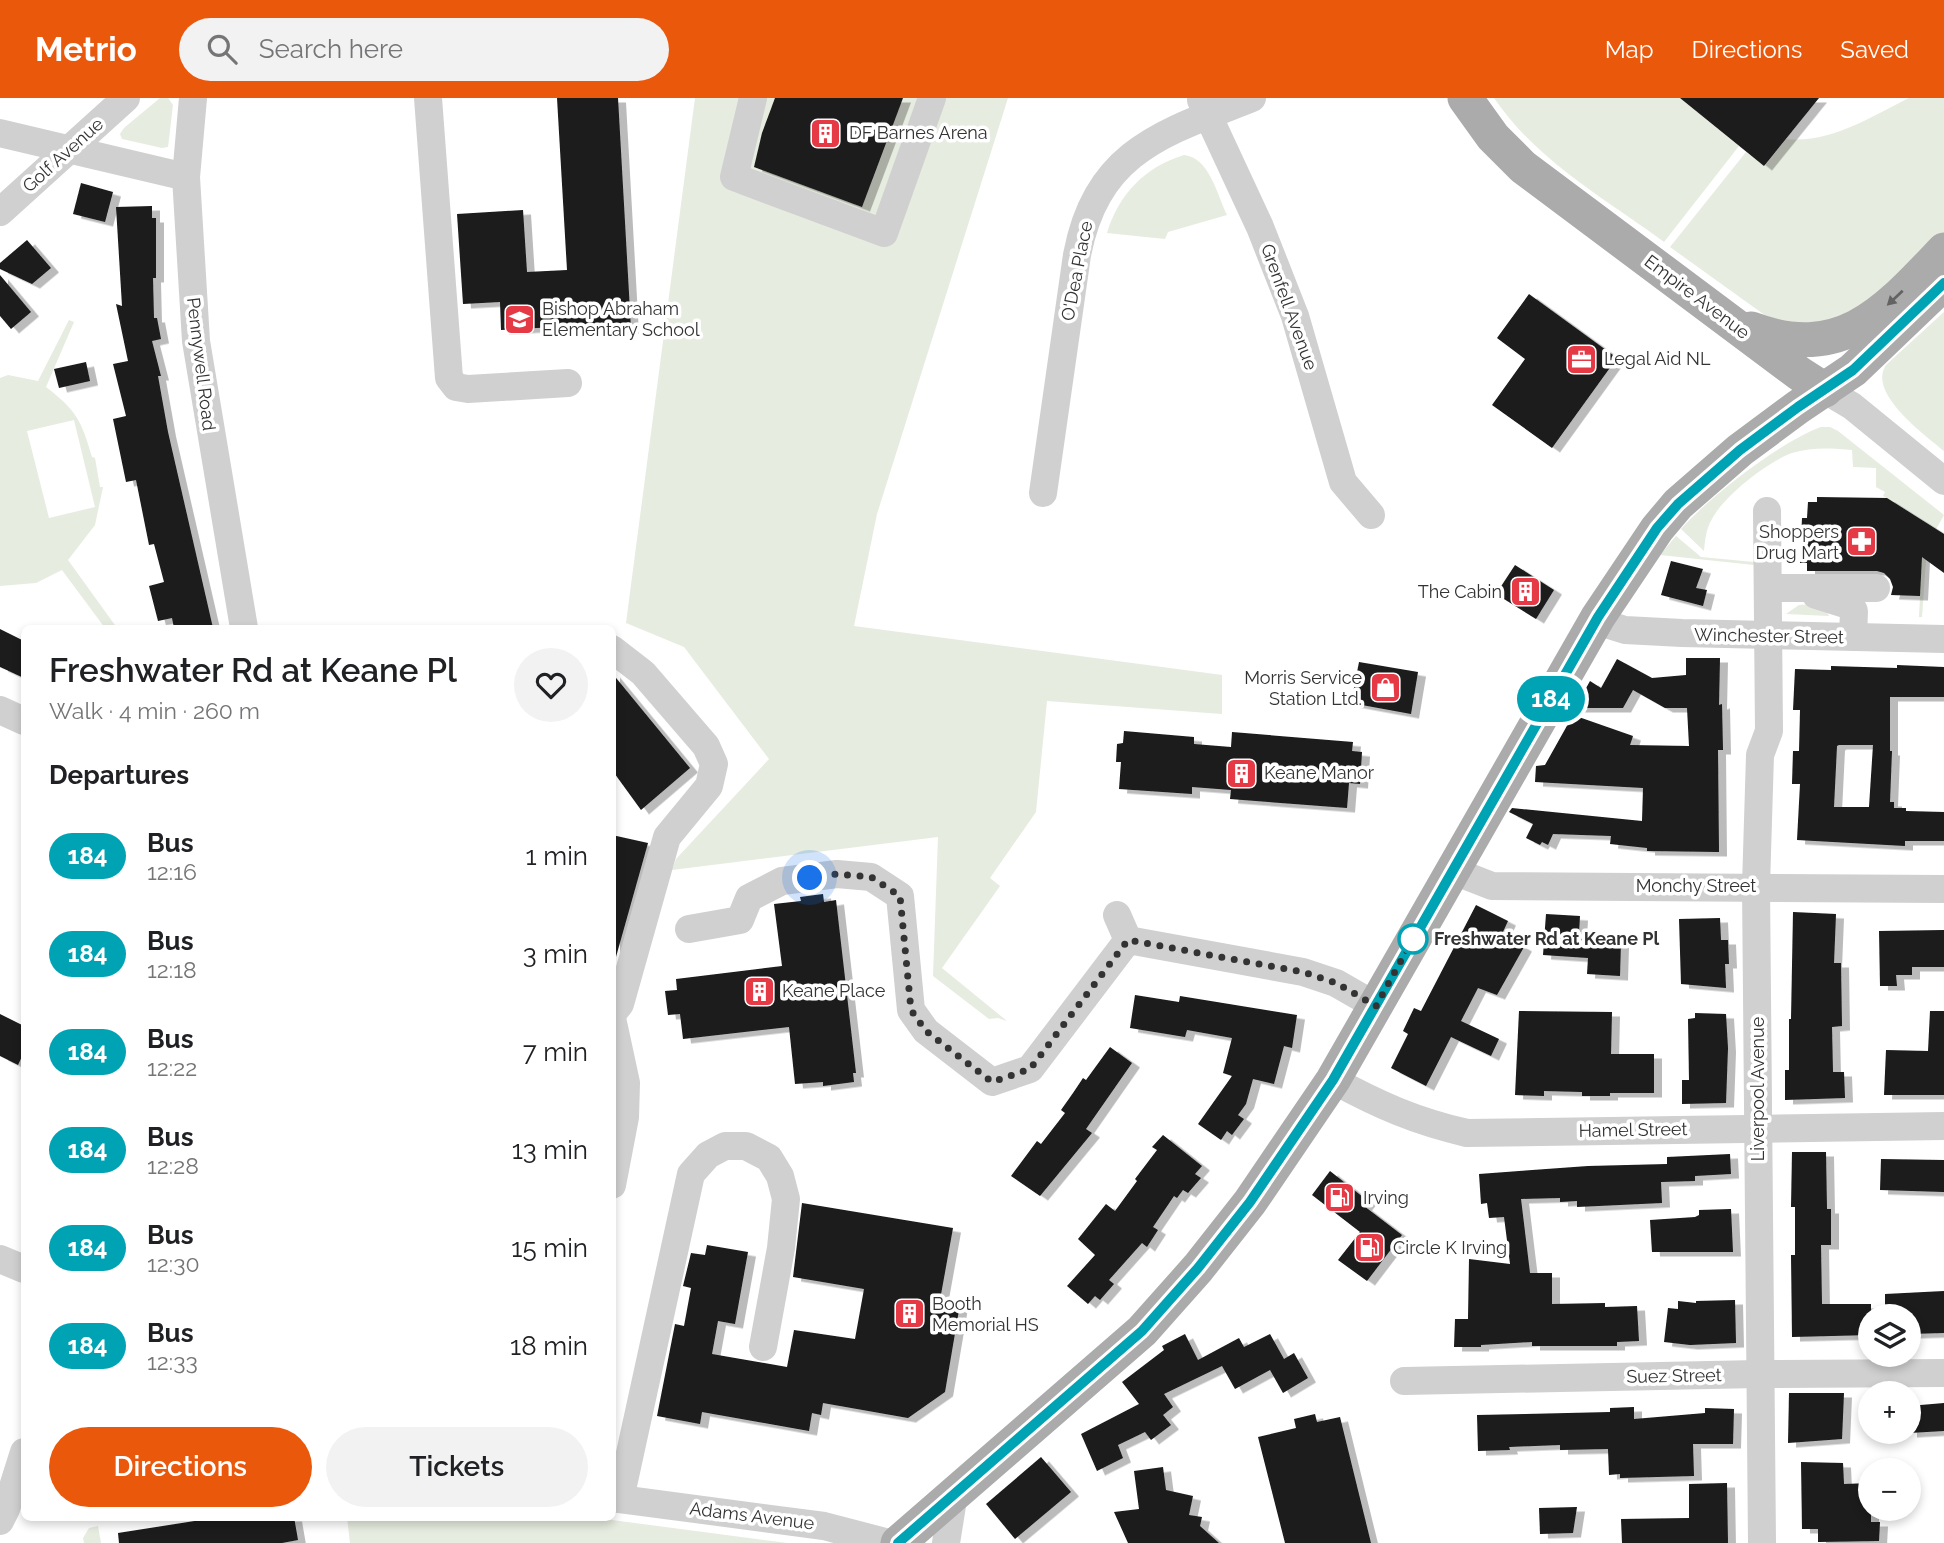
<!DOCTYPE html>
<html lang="en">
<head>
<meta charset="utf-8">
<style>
  :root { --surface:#fff; --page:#f2f2f2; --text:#202124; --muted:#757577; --accent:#ea580c }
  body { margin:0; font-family:Raleway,sans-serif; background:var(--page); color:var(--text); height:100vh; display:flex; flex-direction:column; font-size:26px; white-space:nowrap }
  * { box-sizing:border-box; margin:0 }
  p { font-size:23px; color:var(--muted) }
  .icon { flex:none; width:38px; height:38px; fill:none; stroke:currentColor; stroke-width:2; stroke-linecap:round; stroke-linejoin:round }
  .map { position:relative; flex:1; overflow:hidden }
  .sheet { position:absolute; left:21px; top:527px; width:595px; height:896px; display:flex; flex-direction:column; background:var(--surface); border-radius:10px; box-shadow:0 4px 10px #0003 }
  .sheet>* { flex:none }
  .badge { padding:0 14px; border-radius:23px; font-size:24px; line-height:46px }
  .tools { position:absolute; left:1858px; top:1206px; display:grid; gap:14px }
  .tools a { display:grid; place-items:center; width:63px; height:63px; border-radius:50%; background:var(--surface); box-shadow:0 4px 10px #0003; font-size:35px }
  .you { position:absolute; width:35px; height:35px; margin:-18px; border:5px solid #fff; border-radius:50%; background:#1a73e8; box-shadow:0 0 0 10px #1a73e833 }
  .map>.badge { position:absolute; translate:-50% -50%; box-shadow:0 0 0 4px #fff }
  h2 { padding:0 28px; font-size:26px; line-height:63px }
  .round { display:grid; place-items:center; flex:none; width:74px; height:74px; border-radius:37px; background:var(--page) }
  .overview { display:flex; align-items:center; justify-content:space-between; height:119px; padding:0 28px }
  h1 { font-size:33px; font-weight:600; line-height:52px }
  .action { display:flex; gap:14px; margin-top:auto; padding:14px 28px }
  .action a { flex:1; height:80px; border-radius:42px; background:var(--accent); color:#fff; font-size:28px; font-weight:600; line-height:80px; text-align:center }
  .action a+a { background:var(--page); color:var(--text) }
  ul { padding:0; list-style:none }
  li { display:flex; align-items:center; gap:21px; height:98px; padding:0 28px }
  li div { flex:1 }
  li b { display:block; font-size:26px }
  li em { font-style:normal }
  li .badge { min-width:77px; font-weight:700; text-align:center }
  header { display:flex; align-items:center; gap:42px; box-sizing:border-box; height:98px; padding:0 35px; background:var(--accent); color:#fff }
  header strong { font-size:33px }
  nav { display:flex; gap:38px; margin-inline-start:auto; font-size:24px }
  .search { width:490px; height:63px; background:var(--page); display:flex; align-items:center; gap:18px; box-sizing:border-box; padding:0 24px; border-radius:38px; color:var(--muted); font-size:26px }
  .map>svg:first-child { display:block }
  .green { fill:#e6ecdf; fill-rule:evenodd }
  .building { fill:#1a1a1a; fill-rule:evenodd; filter:url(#shadow) }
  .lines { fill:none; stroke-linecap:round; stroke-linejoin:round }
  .minor { stroke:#d0d0d0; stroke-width:28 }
  .major { stroke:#ababab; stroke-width:35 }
  .oneway { fill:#636363 }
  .line-casing { stroke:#fff; stroke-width:16 }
  .line { stroke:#00a3b4; stroke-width:10 }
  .walk { stroke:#333; stroke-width:7; stroke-dasharray:0 12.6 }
  .stop-dot { fill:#fff; stroke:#00a3b4; stroke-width:3.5 }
  .labels { text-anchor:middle; stroke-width:7; stroke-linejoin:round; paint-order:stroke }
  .poi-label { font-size:18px; fill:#333; stroke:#fff; text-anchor:start }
  .street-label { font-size:18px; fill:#333; stroke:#fff }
  .stop-label { font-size:18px; font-weight:bold; fill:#333; stroke:#fff; text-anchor:start }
</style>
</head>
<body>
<header>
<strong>Metrio</strong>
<div class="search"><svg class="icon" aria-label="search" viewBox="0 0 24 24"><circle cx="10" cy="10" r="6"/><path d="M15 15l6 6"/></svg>Search here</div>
<nav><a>Map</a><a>Directions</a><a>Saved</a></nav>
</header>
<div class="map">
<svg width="1944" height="1445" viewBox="0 0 1944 1445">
  <defs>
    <filter id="shadow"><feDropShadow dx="8" dy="4.5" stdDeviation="0" flood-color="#0004"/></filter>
  </defs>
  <rect width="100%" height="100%" fill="#fff"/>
  <g class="green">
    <path d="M160 0H168L173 7 168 49 162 50 122 41 120 36 124 30Z"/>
    <path d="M695 0H1008L877 416 854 528 1222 577V616L1047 603 1036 714 990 780 1000 788 942 870 1007 923 998 920 989 921 933 878 938 739 672 772 676 761 769 661 684 549 626 525Z"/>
    <path d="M1494 0H1680L1739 48 1664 144C1603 99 1538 64 1494 0Z"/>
    <path d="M1909 0H1944V136L1858 215 1801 228 1766 218 1670 149 1746 54 1765 68 1786 41C1829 46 1871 19 1909 0Z"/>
    <path d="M1184 57C1210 60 1217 97 1227 117L1168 134 1165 141 1107 135C1119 96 1145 69 1184 57Z"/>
    <path d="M1944 214V353C1925 337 1867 295 1886 267Z"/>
    <path d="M69 222 74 224 46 289C77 313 81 322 92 359L95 360 100 389H103L95 427 68 462 117 530H105L62 472 36 485 0 488V280L8 277 38 283ZM74 322 95 409 49 420 27 333Z"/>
    <path d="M1821 329H1830L1838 333 1944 417 1927 448 1922 519H1919L1924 423 1883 398 1885 394 1876 389V370L1853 369 1852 352C1832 350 1811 349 1792 355 1767 364 1724 398 1712 421 1706 431 1705 442 1704 453L1681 431C1708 400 1783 342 1821 329Z"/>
    <path d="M1676 438 1701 459 1754 464V467L1660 457Z"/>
    <path d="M1813 506 1827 514 1829 518 1786 516 1799 507Z"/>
    <path d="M347 1419H589L787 1445H350Z"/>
    <path d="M98 1428 101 1445H84L83 1440 89 1430Z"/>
  </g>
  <g class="building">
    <path d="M557 0H618L631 231 573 235V228L501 232 500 204 463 206 457 116 523 112 527 174 567 172Z"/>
    <path d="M775 0H903L862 109 754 69 762 35Z"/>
    <path d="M1680 0H1819L1764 68Z"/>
    <path d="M81 85 113 94 105 124 73 116Z"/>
    <path d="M152 108V120H156V180H153L154 220H157L161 241 152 243 161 278H158L168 334 213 530H174L172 520 158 523 149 488 164 484 154 446 149 447 136 382 126 384 113 321 126 318 113 266 128 263 116 206 122 208 116 109Z"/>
    <path d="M27 142 51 170 32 186 0 171V165Z"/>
    <path d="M0 177 31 214 11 231 0 218Z"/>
    <path d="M1529 196 1617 260 1552 350 1492 307 1525 261 1497 240Z"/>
    <path d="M86 264 90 283 59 290 54 271Z"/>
    <path d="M1817 399 1887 400 1944 436V475L1922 459 1920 498 1891 497 1893 489 1890 481 1884 475 1877 473H1807V465H1800L1802 420H1807L1808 404H1817Z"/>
    <path d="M1671 463 1703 471 1696 490 1707 492 1703 508 1661 497Z"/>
    <path d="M1515 467 1554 492 1536 521 1496 496Z"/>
    <path d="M0 531 24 543V580L0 569Z"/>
    <path d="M1686 560H1720L1719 607 1722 606 1723 652H1718L1719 754 1647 753V750L1610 746 1611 738 1553 736 1548 747 1542 744 1540 747 1526 740 1533 726 1509 714 1512 710 1642 723 1643 690 1535 684 1536 668 1545 667 1573 617 1633 638 1630 647 1689 648 1687 610H1665L1633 592 1623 610H1575L1590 583 1601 590 1617 561 1652 580 1686 577Z"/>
    <path d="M1359 564 1418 574 1411 616 1351 605Z"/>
    <path d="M1897 567 1944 569V599H1890V653H1892L1890 704H1894V710H1906V713L1944 714V743H1905V748L1797 742 1800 686H1792L1793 653H1799L1800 612H1793L1795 571 1831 572V568L1897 570ZM1839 647H1873L1869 709H1834L1837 648Z"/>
    <path d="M612 575 690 670 641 712 612 672Z"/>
    <path d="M1124 633 1194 639V646L1231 649 1232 634 1353 644 1352 653 1362 654 1360 686 1349 685 1347 710 1230 701 1231 692 1192 689V696L1119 691 1121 664H1116L1117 646 1123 645Z"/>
    <path d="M612 737 648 745 614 866H612Z"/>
    <path d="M823 796 824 804 836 802 856 975H853L854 984 823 988V984L795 986 789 929 683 941 680 916 668 917 665 893 677 892 676 881 782 868 774 806 801 803 800 799Z"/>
    <path d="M1476 807 1508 823 1502 836 1524 849 1497 897 1478 890 1461 923 1499 941 1491 958 1451 939 1426 988 1391 970 1408 936 1403 933 1414 910 1421 913Z"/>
    <path d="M1793 814 1836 816 1834 865H1841L1842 928 1832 929 1833 974H1844L1845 1000 1785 1002V972H1789V921H1791Z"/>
    <path d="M1546 816 1580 818 1579 835 1611 836 1610 844H1621L1620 878 1587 876 1588 860 1543 857Z"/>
    <path d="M1720 820 1721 842H1728L1729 866H1725L1726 890 1681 886 1679 821Z"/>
    <path d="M1944 832V869H1912V877H1896L1897 888H1880L1879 833Z"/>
    <path d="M1135 897 1179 904 1180 898 1297 917 1292 950 1284 948 1274 986 1253 981 1246 1006 1238 1017 1244 1021 1232 1037 1227 1033 1221 1042 1198 1026 1232 978 1223 975 1232 940 1187 932 1185 939 1130 930Z"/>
    <path d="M1519 913 1612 914 1611 956H1654V995H1610V998H1582V994L1544 993V998L1515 997Z"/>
    <path d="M1930 913H1944V997H1884L1886 952 1928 953Z"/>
    <path d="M1695 915 1726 916 1728 950 1726 1005 1682 1006V982H1689L1688 921 1695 920Z"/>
    <path d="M0 916 24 928V954L18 967 0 958Z"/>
    <path d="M1110 949 1132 965 1086 1031 1092 1035 1040 1098 1011 1078 1037 1043 1041 1046 1065 1015 1061 1012 1073 995 1083 980 1086 982Z"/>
    <path d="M1163 1037 1202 1068 1195 1076 1201 1080 1188 1095 1183 1092 1177 1100 1174 1098 1153 1129 1158 1132 1147 1149 1142 1145 1109 1182 1114 1186 1100 1202 1095 1198 1088 1206 1067 1188 1095 1157 1078 1141 1106 1106 1115 1113 1137 1083 1135 1081 1157 1052 1152 1049Z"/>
    <path d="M1792 1054H1826L1827 1111H1831V1147H1821L1822 1206H1871V1237L1792 1239 1791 1157H1795V1109H1791Z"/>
    <path d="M1730 1056 1731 1076 1695 1078V1083L1661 1084 1662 1105 1577 1109V1103L1560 1104V1100L1521 1101 1530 1175H1552V1206L1605 1205V1209L1637 1208 1639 1243 1617 1244V1248H1532V1244L1481 1247V1249H1454L1455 1221H1468L1469 1161 1510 1166 1504 1119 1489 1120 1487 1105 1481 1106 1479 1076 1588 1068 1667 1066V1059Z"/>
    <path d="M1881 1061 1944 1062V1094L1880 1092Z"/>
    <path d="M1330 1073 1368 1103 1364 1108 1402 1137 1367 1183 1338 1162 1360 1134 1312 1097Z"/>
    <path d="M802 1105 953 1130 940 1202 960 1206 945 1294 908 1320 823 1305 821 1317 812 1315 809 1333 702 1314 700 1326 657 1318 675 1226 684 1228 691 1190 683 1188 691 1155 705 1157 707 1147 748 1154 735 1226 718 1223 712 1256 787 1269 794 1232 855 1241 864 1191 793 1179Z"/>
    <path d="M1731 1111 1733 1154H1652L1650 1122 1695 1119 1699 1117V1112Z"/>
    <path d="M1944 1193V1235L1909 1236V1218H1885V1196Z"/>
    <path d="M1735 1202 1736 1245 1690 1247 1664 1244 1668 1210 1678 1211V1203L1696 1205V1203Z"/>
    <path d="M1185 1236 1198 1262 1239 1240 1244 1249 1270 1236 1284 1261 1294 1255 1308 1280 1283 1295 1270 1272 1235 1291 1222 1268 1164 1296 1173 1309 1163 1317 1171 1327 1151 1342 1145 1334 1118 1347 1123 1360 1097 1373 1081 1336 1139 1306 1122 1284 1164 1252 1162 1248Z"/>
    <path d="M1789 1295H1844L1842 1341 1788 1345Z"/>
    <path d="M1944 1305V1333L1909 1335V1308Z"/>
    <path d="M1634 1309V1321L1705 1315V1310L1734 1311 1733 1346H1693L1694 1378 1620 1380V1376L1609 1377 1608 1351 1560 1352V1347L1509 1349 1510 1352 1478 1353 1477 1317 1610 1314V1310Z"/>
    <path d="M1315 1316 1317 1324 1340 1319 1371 1445H1285L1258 1339 1296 1330 1294 1321Z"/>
    <path d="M1041 1359 1071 1394 1015 1441 986 1406Z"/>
    <path d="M1801 1364 1843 1365 1844 1386 1871 1385V1424H1880L1879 1443 1818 1444V1431H1802Z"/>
    <path d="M1163 1369 1166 1392 1193 1398 1189 1417 1202 1419 1200 1428 1219 1445H1128L1114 1414 1139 1411 1134 1373Z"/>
    <path d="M1727 1385 1728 1445H1622L1621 1421 1689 1420V1386Z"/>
    <path d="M1577 1409 1573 1435 1540 1436 1539 1410Z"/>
    <path d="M220 1419H294L298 1442 282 1445H119L118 1435Z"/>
  </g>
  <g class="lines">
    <g class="minor">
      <path d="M193 0 186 79 196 243 244 530"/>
      <path d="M428 0 449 280 456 289 468 291 568 285"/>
      <path d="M753 0 734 79 884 135 932 0"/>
      <path d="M1201 2 1260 129 1295 218 1343 384 1371 417"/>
      <path d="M0 35 186 79"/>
      <path d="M0 114 126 0"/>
      <path d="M1825 292 1852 308 1944 383"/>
      <path d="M1043 395 1077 157C1097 52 1164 35 1252 0"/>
      <path d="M1768 490H1876"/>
      <path d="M1816 497 1851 508 1854 513 1853 539"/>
      <path d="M1598 519 1609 527 1625 532 1682 535 1944 541"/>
      <path d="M612 551 643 575 706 648 714 666 709 688 667 739 620 906 612 916"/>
      <path d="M0 612 24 623"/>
      <path d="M1451 772 1492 788 1944 791"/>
      <path d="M1117 817 1128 842 1303 874 1336 885 1376 908"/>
      <path d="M689 831 740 822 749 800 782 783 837 776 871 779 900 798 911 912 926 933 992 984 1030 971 1128 842"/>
      <path d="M612 920 626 985 625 1019 612 1087"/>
      <path d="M1333 982C1379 1007 1415 1023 1467 1035L1944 1028"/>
      <path d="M0 1161 24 1171"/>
      <path d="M1404 1283 1759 1276 1944 1275"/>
      <path d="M612 1400 824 1428 889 1445"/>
      <path d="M620 1401 691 1076 708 1057 725 1048H746L769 1060 780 1078 786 1101 781 1150 763 1249"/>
      <path d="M0 1423 6 1411 24 1354"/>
      <path d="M946 1445 954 1395"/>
      <path d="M1762 1445 1756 788 1760 657 1769 633 1767 413"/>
    </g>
    <g class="major">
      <path d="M1465 0 1493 39 1523 69 1800 276 1825 292"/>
      <path d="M1751 231C1842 265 1886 213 1944 152"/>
      <path d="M898 1445 1142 1233 1198 1170 1250 1104 1333 982 1598 519 1657 431 1678 406 1740 352 1798 309 1853 272 1944 185"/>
    </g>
  </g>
  <defs><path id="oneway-solid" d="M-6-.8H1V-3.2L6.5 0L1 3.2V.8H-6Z" transform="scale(1.75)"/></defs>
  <use class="oneway" href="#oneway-solid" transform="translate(1895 200) rotate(137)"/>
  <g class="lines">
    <defs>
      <path id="line" d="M898 1445 1142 1233 1198 1170 1250 1104 1333 982 1598 519 1657 430 1678 406 1740 352 1798 309 1853 272 1944 185"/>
    </defs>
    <use href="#line" class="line-casing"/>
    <use href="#line" class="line"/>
    <path class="walk" d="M810 780 837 776 871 779 900 798 911 912 926 933 992 984 1030 971 1128 842 1303 874 1336 885 1376 908 1413 841"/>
  </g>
  <defs>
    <symbol id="building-square" viewBox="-11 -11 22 22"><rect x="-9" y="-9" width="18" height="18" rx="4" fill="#e63946" stroke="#fff"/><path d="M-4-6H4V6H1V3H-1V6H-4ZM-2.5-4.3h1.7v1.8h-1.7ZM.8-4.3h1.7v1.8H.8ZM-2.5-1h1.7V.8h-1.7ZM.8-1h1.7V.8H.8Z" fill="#fff"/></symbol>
    <symbol id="school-square" viewBox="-11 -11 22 22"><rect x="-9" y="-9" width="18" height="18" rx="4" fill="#e63946" stroke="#fff"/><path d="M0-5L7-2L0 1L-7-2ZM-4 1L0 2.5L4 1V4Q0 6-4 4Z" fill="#fff"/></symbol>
    <symbol id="office-square" viewBox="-11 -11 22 22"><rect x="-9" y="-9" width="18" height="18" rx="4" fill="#e63946" stroke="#fff"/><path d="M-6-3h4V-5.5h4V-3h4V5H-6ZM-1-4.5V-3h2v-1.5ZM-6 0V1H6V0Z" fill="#fff"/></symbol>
    <symbol id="pharmacy-square" viewBox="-11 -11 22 22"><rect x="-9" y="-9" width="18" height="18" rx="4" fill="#e63946" stroke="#fff"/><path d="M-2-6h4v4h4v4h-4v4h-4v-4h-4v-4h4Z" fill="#fff"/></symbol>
    <symbol id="shop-square" viewBox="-11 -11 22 22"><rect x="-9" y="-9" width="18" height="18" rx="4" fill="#e63946" stroke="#fff"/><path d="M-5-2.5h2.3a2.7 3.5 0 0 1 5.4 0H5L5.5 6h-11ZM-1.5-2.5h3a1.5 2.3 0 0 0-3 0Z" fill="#fff"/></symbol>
    <symbol id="fuel-square" viewBox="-11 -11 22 22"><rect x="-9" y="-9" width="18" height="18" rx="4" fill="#e63946" stroke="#fff"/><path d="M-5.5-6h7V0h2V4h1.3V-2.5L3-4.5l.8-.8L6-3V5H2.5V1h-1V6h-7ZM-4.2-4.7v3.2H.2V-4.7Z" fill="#fff"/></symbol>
  </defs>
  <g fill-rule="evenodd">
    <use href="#building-square" x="808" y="18" width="35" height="35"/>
    <use href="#school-square" x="502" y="204" width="35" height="35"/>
    <use href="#office-square" x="1564" y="244" width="35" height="35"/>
    <use href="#pharmacy-square" x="1844" y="426" width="35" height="35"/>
    <use href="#building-square" x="1508" y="476" width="35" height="35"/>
    <use href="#shop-square" x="1368" y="572" width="35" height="35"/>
    <use href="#building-square" x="1224" y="658" width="35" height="35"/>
    <use href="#building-square" x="742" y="876" width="35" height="35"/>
    <use href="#fuel-square" x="1322" y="1082" width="35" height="35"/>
    <use href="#fuel-square" x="1352" y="1132" width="35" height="35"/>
    <use href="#building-square" x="892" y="1198" width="35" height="35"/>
  </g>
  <circle class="stop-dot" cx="1413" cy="841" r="14"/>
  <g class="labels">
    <g class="poi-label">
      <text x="849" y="41">DF Barnes Arena</text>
      <text x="542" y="217">Bishop Abraham<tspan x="542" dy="21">Elementary School</tspan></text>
      <text x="1604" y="267">Legal Aid NL</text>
      <text x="1839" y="440" text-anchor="end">Shoppers<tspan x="1839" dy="21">Drug Mart</tspan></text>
      <text x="1502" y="500" text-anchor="end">The Cabin</text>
      <text x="1362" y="586" text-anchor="end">Morris Service<tspan x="1362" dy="21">Station Ltd.</tspan></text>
      <text x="1264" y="681">Keane Manor</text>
      <text x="782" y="899">Keane Place</text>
      <text x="1363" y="1106">Irving</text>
      <text x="1393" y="1156">Circle K Irving</text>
      <text x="932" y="1212">Booth<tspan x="932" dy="21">Memorial HS</tspan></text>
    </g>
    <g class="street-label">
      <text transform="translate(63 57) rotate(-42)" y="6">Golf Avenue</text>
      <text transform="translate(1077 173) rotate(-79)" y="6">O'Dea Place</text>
      <text transform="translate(1697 199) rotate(37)" y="6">Empire Avenue</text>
      <text transform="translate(1289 209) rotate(70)" y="6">Grenfell Avenue</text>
      <text transform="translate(201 266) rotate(83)" y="6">Pennywell Road</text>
      <text transform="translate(1769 538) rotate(1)" y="6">Winchester Street</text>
      <text x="1696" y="794">Monchy Street</text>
      <text transform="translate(1758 991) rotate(-90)" y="6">Liverpool Avenue</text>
      <text transform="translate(1633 1032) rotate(-1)" y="6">Hamel Street</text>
      <text transform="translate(1674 1278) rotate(-1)" y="6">Suez Street</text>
      <text transform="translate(752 1418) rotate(7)" y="6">Adams Avenue</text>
    </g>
    <g class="stop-label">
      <text x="1434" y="847">Freshwater Rd at Keane Pl</text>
    </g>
  </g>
</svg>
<div class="tools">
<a><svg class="icon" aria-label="layers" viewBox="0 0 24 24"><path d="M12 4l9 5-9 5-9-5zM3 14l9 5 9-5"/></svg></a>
<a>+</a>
<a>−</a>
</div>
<div class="you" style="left:810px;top:780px"></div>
<b class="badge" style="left:1551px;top:601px;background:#00a3b4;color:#fff">184</b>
<section class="sheet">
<div class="overview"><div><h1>Freshwater Rd at Keane Pl</h1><p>Walk · 4 min · 260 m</p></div><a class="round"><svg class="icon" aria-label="heart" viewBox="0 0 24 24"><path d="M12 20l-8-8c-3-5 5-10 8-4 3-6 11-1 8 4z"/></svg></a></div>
<h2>Departures</h2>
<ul>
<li><span class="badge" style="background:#00a3b4;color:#fff">184</span><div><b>Bus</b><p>12:16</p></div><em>1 min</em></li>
<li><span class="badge" style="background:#00a3b4;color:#fff">184</span><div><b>Bus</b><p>12:18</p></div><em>3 min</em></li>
<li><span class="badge" style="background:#00a3b4;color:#fff">184</span><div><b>Bus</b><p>12:22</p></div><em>7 min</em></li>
<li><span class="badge" style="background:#00a3b4;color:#fff">184</span><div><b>Bus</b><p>12:28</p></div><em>13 min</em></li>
<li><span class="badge" style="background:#00a3b4;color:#fff">184</span><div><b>Bus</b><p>12:30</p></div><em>15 min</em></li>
<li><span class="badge" style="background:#00a3b4;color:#fff">184</span><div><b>Bus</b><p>12:33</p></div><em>18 min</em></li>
</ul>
<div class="action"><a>Directions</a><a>Tickets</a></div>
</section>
</div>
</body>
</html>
